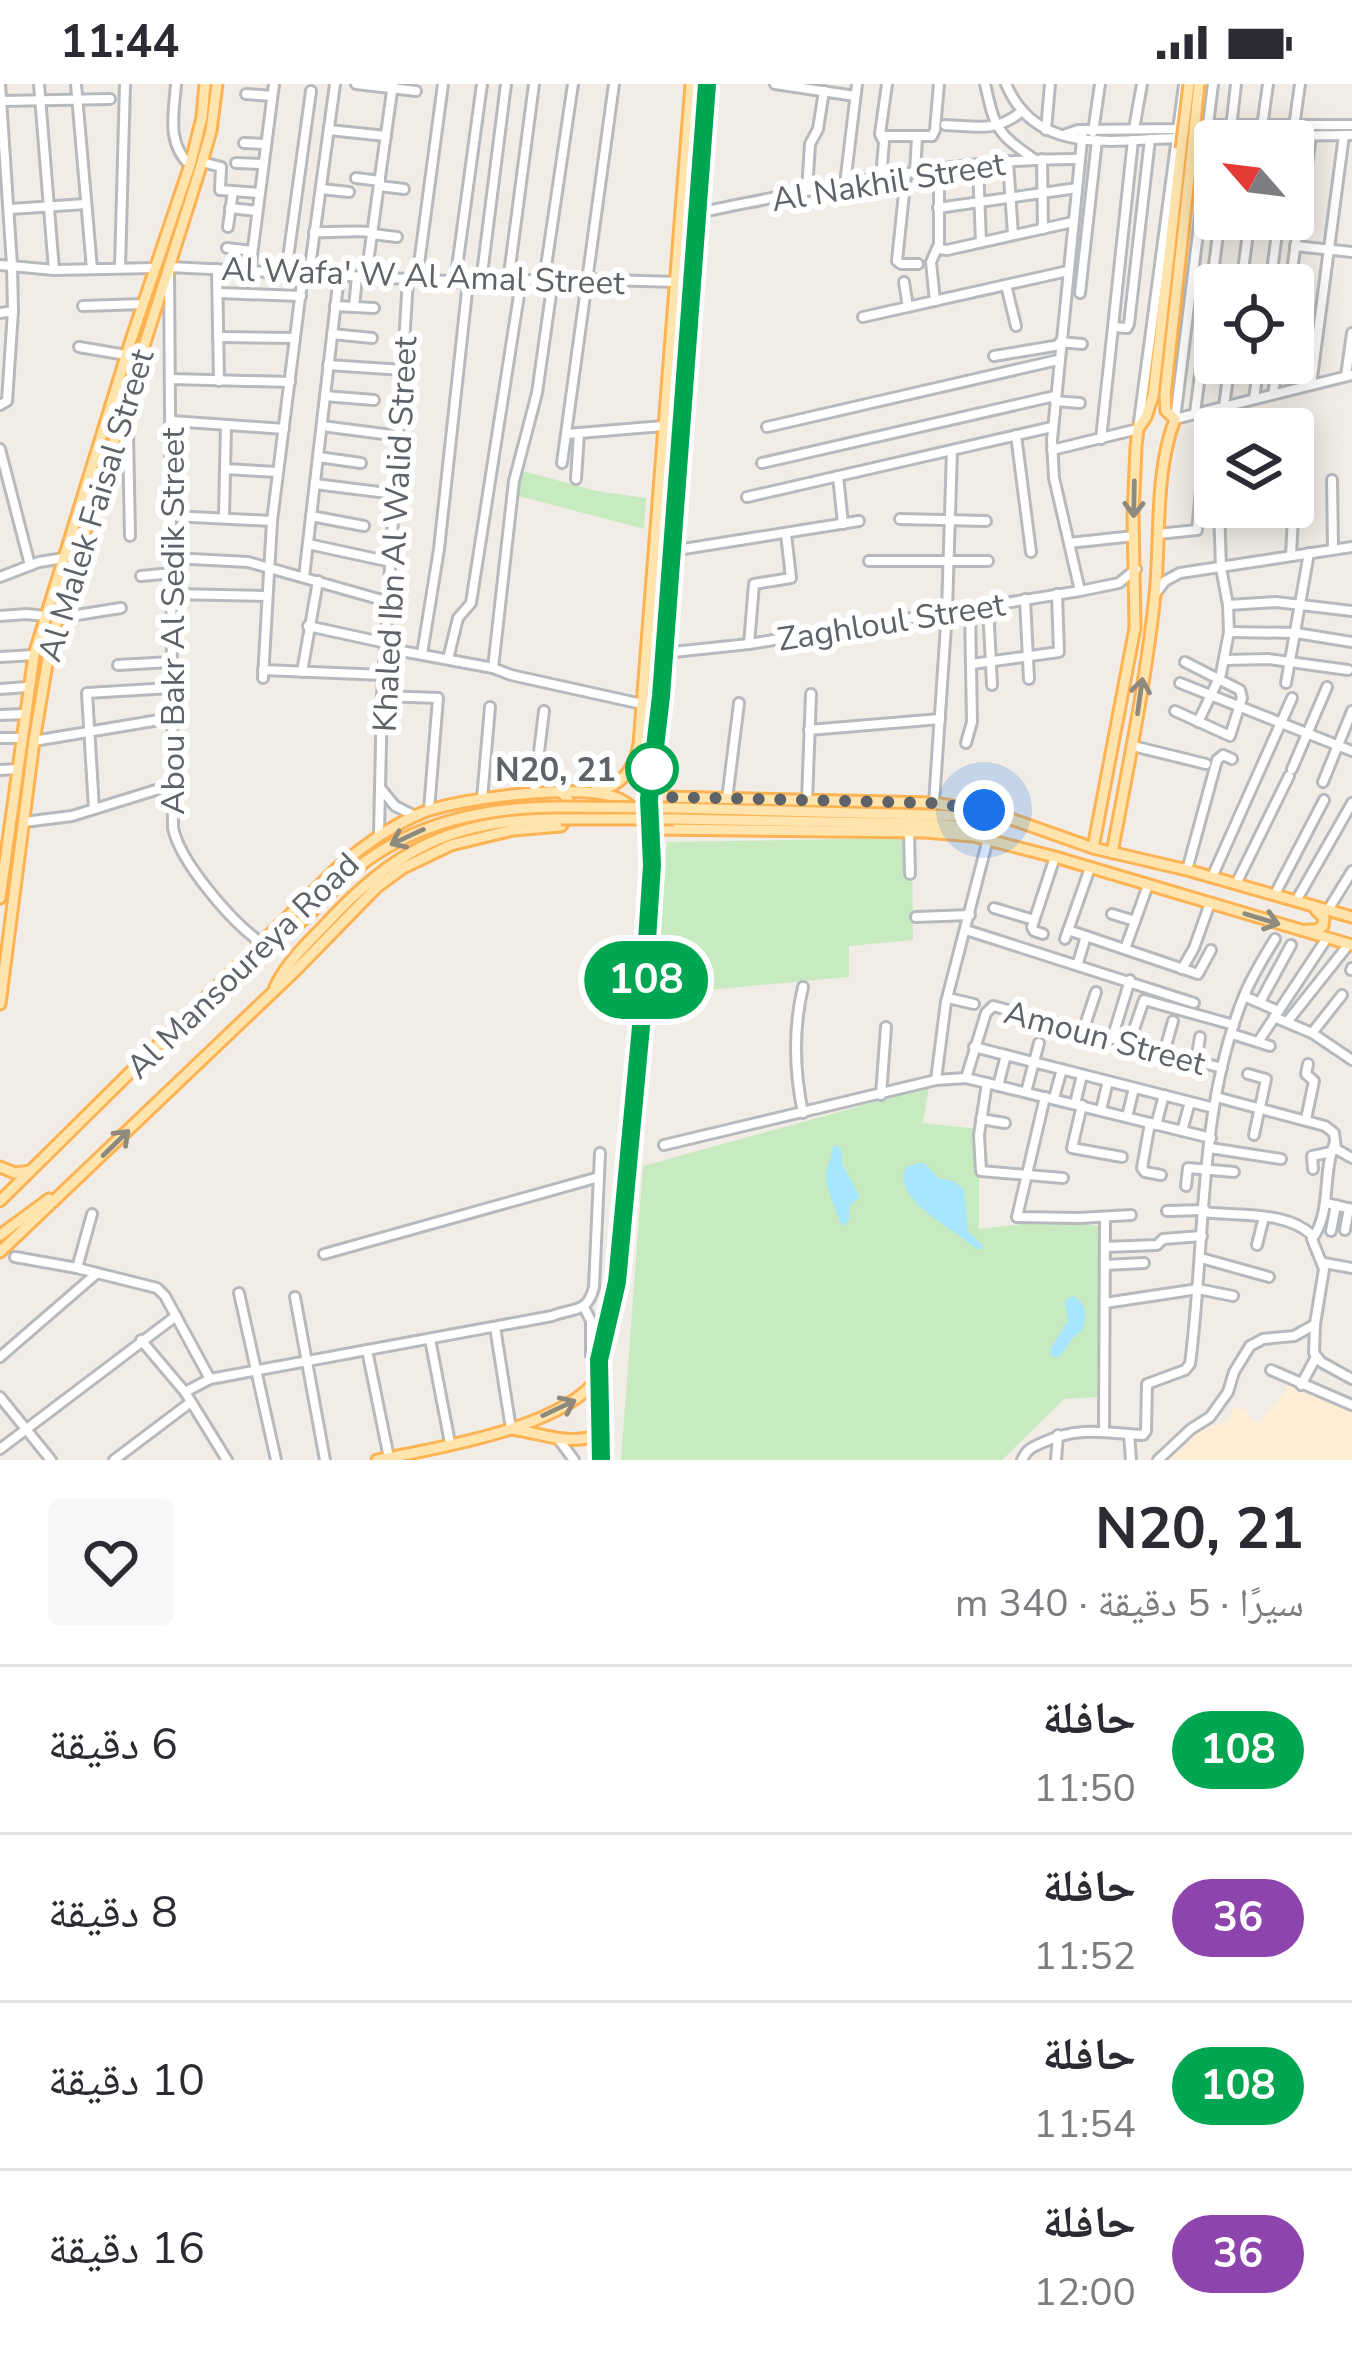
<!DOCTYPE html>
<html lang="ar">
<head>
<meta charset="utf-8">
<style>
  :root { --surface:#fff; --page:#f7f7f7; --text:#2b2b33; --muted:#7c7c81; --line:#e1e1e2 }
  body { margin:0; font-family:"Nunito Sans","Noto Naskh Arabic",sans-serif; background:var(--page); color:var(--text); direction:rtl; height:100vh; display:flex; flex-direction:column; font-size:45px; white-space:nowrap }
  * { box-sizing:border-box; margin:0 }
  p { font-size:39px; color:var(--muted) }
  .icon { flex:none; width:66px; height:66px; fill:none; stroke:currentColor; stroke-width:2; stroke-linecap:round; stroke-linejoin:round }
  .map { position:relative; height:1376px; overflow:hidden; direction:ltr }
  .panel { display:flex; flex-direction:column; background:var(--surface); flex:1 }
  .panel>* { flex:none }
  .badge { padding:0 24px; border-radius:39px; font-size:42px; line-height:78px }
  .needle { width:78px; rotate:298deg }
  .fabs { position:absolute; left:1194px; top:36px; display:grid; gap:24px }
  .fabs a { display:grid; place-items:center; width:120px; height:120px; border-radius:12px; background:var(--surface); box-shadow:0 6px 30px #0003; font-size:60px }
  .you { position:absolute; width:60px; height:60px; margin:-30px; border:9px solid #fff; border-radius:50%; background:#1a73e8; box-shadow:0 0 0 18px #1a73e833 }
  .map>.badge { position:absolute; translate:-50% -50%; box-shadow:0 0 0 6px #fff }
  .round { display:grid; place-items:center; flex:none; width:126px; height:126px; border-radius:12px; background:var(--page) }
  .head { display:flex; align-items:center; justify-content:space-between; height:204px; padding:0 48px }
  h1 { font-size:57px; font-weight:700; line-height:90px }
  ul { padding:0; list-style:none }
  li { display:flex; align-items:center; gap:36px; height:168px; padding:0 48px; border-top:3px solid var(--line) }
  li div { flex:1 }
  li b { display:block; font-size:45px }
  li em { font-style:normal }
  li .badge { min-width:132px; font-weight:700; text-align:center }
  .status { display:flex; justify-content:space-between; align-items:center; height:84px; padding:0 60px; background:var(--surface); direction:ltr }
  .status svg { height:33px; fill:currentColor }
  .map>svg:first-child { display:block }
  .green { fill:#c7eac1 }
  .sand { fill:#fdeed5 }
  .water { fill:#a8e6ff }
  .lines { fill:none; stroke-linecap:round; stroke-linejoin:round }
  .minor-casing { stroke:#b6babe; stroke-width:14 }
  .major-casing { stroke:#fdb353; stroke-width:15 }
  .minor { stroke:#fff; stroke-width:8 }
  .major { stroke:#ffe5ad; stroke-width:9 }
  .major-bridge-casing { stroke:#fdb353; stroke-width:15; stroke-linecap:butt }
  .major-bridge { stroke:#ffe5ad; stroke-width:9 }
  .oneway { stroke:#8e8a7d }
  .line-casing { stroke:#fff; stroke-width:27 }
  .line { stroke:#00a651; stroke-width:18 }
  .walk { stroke:#5d6368; stroke-width:12; stroke-dasharray:0 21.6 }
  .stop-dot { fill:#fff; stroke:#00a651; stroke-width:6 }
  .labels { text-anchor:middle; stroke-width:12; stroke-linejoin:round; paint-order:stroke }
  .street-label { font-size:33px; fill:#5d6368; stroke:#fff }
  .stop-label { font-size:33px; font-weight:bold; fill:#5d6368; stroke:#fff; text-anchor:end }
</style>
</head>
<body>
<div class="status"><b>11:44</b><svg viewBox="0 0 49 12"><path d="M0 12V9h3v3zM5 12V6h3v6zM10 12V3h3v9zM15 12V0h3v12zM26 1h20v11H26zM47 4h2v5h-2z"/></svg></div>
<div class="map">
<svg width="1352" height="1376" viewBox="0 0 1352 1376">
  <rect width="100%" height="100%" fill="#f1ede6"/>
  <g class="green">
    <path d="M520 386 596 407 646 414 644 445 515 411Z"/>
    <path d="M912 754 913 856 849 862V893L654 911 667 758Z"/>
    <path d="M929 1003 923 1039 979 1045V1145L1066 1135 1105 1144 1101 1313 1064 1315 1002 1376H621L643 1082Z"/>
  </g>
  <path class="sand" d="M1285 1296 1352 1323V1376H1164C1173 1367 1183 1353 1194 1347 1212 1337 1226 1350 1234 1323L1246 1326 1251 1335 1259 1338 1283 1311 1287 1301 1284 1299Z"/>
  <g class="water">
    <path d="M836 1061 841 1065 843 1082 859 1111 858 1115 850 1121 849 1136 843 1142C839 1137 826 1101 826 1093 826 1083 832 1074 833 1063Z"/>
    <path d="M923 1078 938 1094 953 1097 964 1105 968 1147 982 1161 981 1165H976C956 1144 891 1118 906 1083Z"/>
    <path d="M1074 1212C1087 1221 1087 1234 1082 1247 1067 1255 1069 1267 1056 1274L1051 1272 1050 1265 1068 1237 1065 1220 1067 1215Z"/>
  </g>
  <g class="lines">
    <defs>
      <g id="minor">
        <path d="M39 0 54 186"/>
        <path d="M76 0 92 185"/>
        <path d="M176 0C174 29 166 59 190 81"/>
        <path d="M356 0 416 7"/>
        <path d="M775 0 855 12"/>
        <path d="M985 0C995 44 996 49 1034 75"/>
        <path d="M1006 0C1036 72 1112 56 1177 54"/>
        <path d="M1213 0 1208 41 1210 52 1175 335 1352 291"/>
        <path d="M246 10 272 12"/>
        <path d="M2 17 110 15"/>
        <path d="M945 41C976 42 995 49 1021 28"/>
        <path d="M1262 43 1268 0"/>
        <path d="M1294 43 1300 0"/>
        <path d="M1231 44 1236 0"/>
        <path d="M1134 45 1142 0"/>
        <path d="M329 46 386 52"/>
        <path d="M1046 46 1050 0"/>
        <path d="M1093 48 1100 0"/>
        <path d="M1066 50 1078 46 1178 45 1208 41H1352"/>
        <path d="M881 52H932L935 46 939 0"/>
        <path d="M1192 53 1352 51"/>
        <path d="M244 59 266 60"/>
        <path d="M1042 75 1043 145"/>
        <path d="M1008 77 1013 151"/>
        <path d="M202 78 221 83 220 106 260 109"/>
        <path d="M236 79 263 80"/>
        <path d="M978 82 981 158"/>
        <path d="M915 89 917 53"/>
        <path d="M906 90 897 177 901 180H918"/>
        <path d="M356 94 380 97"/>
        <path d="M881 94 884 58 880 50 887 0"/>
        <path d="M845 100 857 0"/>
        <path d="M379 102 404 105"/>
        <path d="M321 105 349 108"/>
        <path d="M807 107 810 60 818 45 824 7"/>
        <path d="M230 124 257 127"/>
        <path d="M938 124 1077 104"/>
        <path d="M10 125 86 120"/>
        <path d="M697 129C823 104 951 74 1080 75"/>
        <path d="M228 143 233 107"/>
        <path d="M314 148C334 149 352 146 372 148"/>
        <path d="M372 150 397 153"/>
        <path d="M1295 162 1352 168"/>
        <path d="M227 164 252 167"/>
        <path d="M938 165 947 166 1073 138"/>
        <path d="M0 181 54 186 155 184"/>
        <path d="M120 184 125 0"/>
        <path d="M217 185 219 297"/>
        <path d="M250 187 274 0"/>
        <path d="M286 189 311 7"/>
        <path d="M309 190 335 0"/>
        <path d="M366 193 393 0"/>
        <path d="M417 195 443 0"/>
        <path d="M544 196 573 0"/>
        <path d="M455 198 482 0"/>
        <path d="M481 198 506 0"/>
        <path d="M508 198 534 0"/>
        <path d="M904 198 908 223"/>
        <path d="M1006 201 1016 242"/>
        <path d="M1241 201 1250 135"/>
        <path d="M1270 201 1279 135"/>
        <path d="M1290 201 1311 52"/>
        <path d="M218 209 301 212"/>
        <path d="M1080 209 1097 56"/>
        <path d="M935 217 931 178 939 160V86"/>
        <path d="M83 222 143 220"/>
        <path d="M335 222 374 224"/>
        <path d="M354 223 357 193"/>
        <path d="M0 229 13 227"/>
        <path d="M863 233 1068 187"/>
        <path d="M1113 243 1127 244 1129 240 1150 55"/>
        <path d="M332 250 372 254"/>
        <path d="M218 253 295 254"/>
        <path d="M1060 258 1082 260"/>
        <path d="M79 263 126 271"/>
        <path d="M994 272 1060 261"/>
        <path d="M328 281 403 286"/>
        <path d="M1346 292 1352 249"/>
        <path d="M171 295 290 298"/>
        <path d="M1311 301 1344 51"/>
        <path d="M1273 310 1278 279"/>
        <path d="M325 312 374 316"/>
        <path d="M1254 315 1259 279"/>
        <path d="M1055 317 1080 319"/>
        <path d="M0 321 7 317 13 227 12 181 0 0"/>
        <path d="M1224 322 1230 279"/>
        <path d="M1195 329 1220 135"/>
        <path d="M120 337 125 340 128 350 130 452"/>
        <path d="M172 337 284 345"/>
        <path d="M322 342 399 352"/>
        <path d="M767 343 1058 276"/>
        <path d="M567 350 663 342"/>
        <path d="M1016 351 1031 468"/>
        <path d="M1101 355 1133 56"/>
        <path d="M0 365 30 481"/>
        <path d="M1052 366 1138 345 1184 1"/>
        <path d="M318 373 361 379"/>
        <path d="M562 379 614 0"/>
        <path d="M762 379 1055 312"/>
        <path d="M225 385 278 388"/>
        <path d="M838 392 843 440"/>
        <path d="M576 395 579 349"/>
        <path d="M1332 396 1333 464"/>
        <path d="M315 400 395 410"/>
        <path d="M747 413 1052 343"/>
        <path d="M172 432 272 437"/>
        <path d="M311 432 364 442"/>
        <path d="M224 433 226 341"/>
        <path d="M900 435 986 437"/>
        <path d="M1158 450 1197 446 1203 388"/>
        <path d="M1069 459 1134 452"/>
        <path d="M308 460 391 478"/>
        <path d="M671 467 859 437"/>
        <path d="M1291 472 1295 392"/>
        <path d="M172 474 248 478 389 518"/>
        <path d="M869 477H988"/>
        <path d="M141 492 172 489"/>
        <path d="M0 493 39 478 64 474"/>
        <path d="M304 493 339 192"/>
        <path d="M1080 507 1054 394 1052 356 1083 46"/>
        <path d="M172 510 266 512"/>
        <path d="M1155 510 1165 497 1180 489 1352 463"/>
        <path d="M1025 515 1029 595"/>
        <path d="M988 521 992 601"/>
        <path d="M1228 521 1276 518 1352 527"/>
        <path d="M0 532 27 530 45 532"/>
        <path d="M58 534 121 524"/>
        <path d="M308 542 386 559"/>
        <path d="M1229 548 1296 549 1352 558"/>
        <path d="M749 560 754 500 791 494 786 450"/>
        <path d="M385 564 493 584 511 591 642 620"/>
        <path d="M664 569 749 560 1080 507 1119 499 1136 485"/>
        <path d="M422 570 439 465 468 198"/>
        <path d="M0 573 34 571"/>
        <path d="M448 575 458 534 471 519 521 198"/>
        <path d="M1225 576 1268 575 1348 586"/>
        <path d="M972 580 1059 568 1057 510"/>
        <path d="M118 581 171 578"/>
        <path d="M493 584 514 397 537 309 553 196"/>
        <path d="M263 586 384 591"/>
        <path d="M302 588 318 497"/>
        <path d="M263 594 272 437 303 190"/>
        <path d="M1180 599 1352 667"/>
        <path d="M1286 599 1309 469"/>
        <path d="M0 605 27 603"/>
        <path d="M382 612 438 614 429 726"/>
        <path d="M1175 627 1230 652 1242 614 1240 606 1185 578"/>
        <path d="M0 631 24 630"/>
        <path d="M1198 638 1221 590 1229 548 1228 521 1221 484 1219 423"/>
        <path d="M809 646 940 635"/>
        <path d="M0 654H21"/>
        <path d="M34 657 171 634"/>
        <path d="M966 659 972 638 970 524"/>
        <path d="M1133 662 1206 680"/>
        <path d="M1292 685 1327 603"/>
        <path d="M0 686 17 685"/>
        <path d="M1323 698 1352 627"/>
        <path d="M382 706 395 722 415 732"/>
        <path d="M534 709 544 627"/>
        <path d="M482 715 490 623"/>
        <path d="M727 715 739 619"/>
        <path d="M807 717 811 610"/>
        <path d="M934 719 947 527 952 366"/>
        <path d="M94 725 87 609 171 604"/>
        <path d="M24 738 72 732 172 701"/>
        <path d="M909 748 910 790"/>
        <path d="M379 751 382 612 408 195"/>
        <path d="M1187 786 1217 676 1223 671 1232 675"/>
        <path d="M1212 793 1292 614"/>
        <path d="M1236 800 1289 692"/>
        <path d="M1275 810 1324 716"/>
        <path d="M1296 817 1352 719"/>
        <path d="M994 824 1034 836"/>
        <path d="M1328 826 1352 787"/>
        <path d="M1112 830 1135 837"/>
        <path d="M916 833 970 831"/>
        <path d="M966 846 1194 919"/>
        <path d="M1068 846 1198 890 1211 866"/>
        <path d="M1043 850 1034 847 1032 843 1055 773"/>
        <path d="M1065 855 1090 784"/>
        <path d="M262 859C233 840 180 778 173 744L169 183 468 198 572 195 677 198"/>
        <path d="M1125 865 1148 801"/>
        <path d="M1078 879 1086 852"/>
        <path d="M1182 885 1194 864 1210 819"/>
        <path d="M1351 886 1352 884"/>
        <path d="M803 903C793 945 794 986 803 1029"/>
        <path d="M1244 912 1278 927"/>
        <path d="M948 914 974 920"/>
        <path d="M1260 918 1291 861"/>
        <path d="M1274 933 1312 949 1352 976"/>
        <path d="M1287 938 1349 860"/>
        <path d="M1083 947 1096 908"/>
        <path d="M1312 949 1342 911"/>
        <path d="M1232 950 1270 962"/>
        <path d="M1112 955 1130 896"/>
        <path d="M1258 958 1327 854"/>
        <path d="M1129 960 1144 916 1234 941"/>
        <path d="M974 963 1214 1024"/>
        <path d="M1164 969 1173 937"/>
        <path d="M1196 977 1200 953"/>
        <path d="M1248 990 1266 995 1254 1051"/>
        <path d="M966 994 986 929 993 922 1222 984"/>
        <path d="M936 996 946 918 988 755"/>
        <path d="M987 999 979 1051 981 1087 1063 1094"/>
        <path d="M998 1002 1006 971"/>
        <path d="M1026 1008 1039 959"/>
        <path d="M881 1011 886 943"/>
        <path d="M1045 1013 1017 1133 1079 1134 1131 1131"/>
        <path d="M1216 1013 1325 1042 1334 1049 1336 1065 1352 1074"/>
        <path d="M1054 1014 1062 985"/>
        <path d="M1075 1020 1082 991"/>
        <path d="M1082 1021 1072 1064 1122 1073"/>
        <path d="M1101 1026 1108 997"/>
        <path d="M1127 1033 1134 1004"/>
        <path d="M981 1035 1005 1039"/>
        <path d="M1306 1035 1314 997 1306 990 1308 980"/>
        <path d="M1150 1039 1142 1084 1145 1088 1161 1091"/>
        <path d="M1156 1041 1164 1011"/>
        <path d="M1182 1047 1190 1018"/>
        <path d="M664 1061 936 996 966 994 1211 1054"/>
        <path d="M1334 1061C1322 1091 1332 1128 1312 1155L1324 1185 1315 1240 1314 1269 1321 1278 1352 1295"/>
        <path d="M1210 1064 1281 1075"/>
        <path d="M1313 1085 1312 1072 1331 1068"/>
        <path d="M1186 1102 1188 1084 1234 1088"/>
        <path d="M1326 1119 1352 1125"/>
        <path d="M1167 1127 1205 1126"/>
        <path d="M1204 1128C1240 1133 1286 1126 1313 1152"/>
        <path d="M1345 1146 1349 1124"/>
        <path d="M1331 1147 1336 1121"/>
        <path d="M1257 1161 1264 1133"/>
        <path d="M1105 1163 1157 1161 1163 1155 1202 1152"/>
        <path d="M324 1170 599 1093"/>
        <path d="M15 1173 77 1184 157 1204 165 1212 210 1295"/>
        <path d="M1201 1174 1269 1193"/>
        <path d="M1324 1179 1352 1184"/>
        <path d="M1105 1181 1144 1179"/>
        <path d="M77 1184 92 1130"/>
        <path d="M239 1209 276 1376"/>
        <path d="M295 1213 325 1376"/>
        <path d="M1105 1219 1198 1205 1233 1212"/>
        <path d="M584 1223 591 1237V1271L600 1276"/>
        <path d="M495 1243 511 1345"/>
        <path d="M430 1255 450 1359"/>
        <path d="M141 1256 185 1308 227 1376"/>
        <path d="M367 1266 389 1374"/>
        <path d="M0 1273 96 1190"/>
        <path d="M1271 1286 1352 1321"/>
        <path d="M1301 1301 1316 1273"/>
        <path d="M185 1308 210 1295 552 1232C575 1223 587 1230 594 1203L600 1069"/>
        <path d="M0 1313 51 1376"/>
        <path d="M1104 1348 1105 1133"/>
        <path d="M1129 1350 1131 1376"/>
        <path d="M559 1356 574 1376"/>
        <path d="M0 1365 176 1232"/>
        <path d="M114 1376 191 1318"/>
        <path d="M601 1376 602 1349"/>
        <path d="M1022 1376C1027 1365 1032 1363 1044 1358 1079 1342 1106 1349 1143 1351L1146 1347 1147 1300 1185 1286 1190 1280C1206 1159 1197 1027 1244 912 1252 892 1264 873 1275 855"/>
        <path d="M1056 1376 1058 1351"/>
        <path d="M1158 1376 1191 1345 1210 1333 1228 1308 1234 1288 1250 1262 1263 1255 1294 1252 1314 1241"/>
      </g>
      <g id="major">
        <path d="M651 704 656 709 666 713 934 719 997 730 1093 764 1187 786 1352 833"/>
        <path d="M595 707C622 703 634 685 639 660L691 0"/>
        <path d="M674 724 963 732 984 726"/>
        <path d="M649 727 661 612 707 0"/>
        <path d="M674 735 935 740 964 743 979 749"/>
        <path d="M1093 764 1135 544 1133 431 1136 363 1138 345 1146 333 1153 312 1181 65"/>
        <path d="M1112 769C1128 683 1146 597 1155 511 1161 452 1154 391 1175 335L1166 327 1165 311 1192 67"/>
        <path d="M0 814 34 571 131 256 190 81 202 33 205 0"/>
        <path d="M1307 846H1316L1323 842 1324 834 1316 826"/>
        <path d="M262 859C296 854 330 805 357 784 416 737 488 723 562 723"/>
        <path d="M275 903C286 880 304 862 322 844 393 766 453 734 561 735"/>
        <path d="M0 920 34 657 51 556 200 85 211 47 217 0"/>
        <path d="M0 1083 15 1089 30 1087"/>
        <path d="M0 1117 338 783C365 761 392 741 424 728 462 714 579 699 617 714 632 720 641 733 650 745L925 748 973 752 1055 773 1352 861"/>
        <path d="M0 1151 49 1115"/>
        <path d="M0 1168 295 887 377 803 403 784 451 761 513 746 561 742C571 732 574 719 562 709"/>
        <path d="M511 1345C543 1349 572 1364 602 1349L600 1276 617 1198 646 886 652 781 650 744"/>
        <path d="M377 1376C437 1364 565 1344 599 1292"/>
      </g>
    </defs>
    <use href="#minor" class="minor-casing"/>
    <use href="#major" class="major-casing"/>
    <use href="#minor" class="minor"/>
    <use href="#major" class="major"/>
    <defs>
      <g id="major-bridge">
        <path d="M1181 65 1189 0"/>
        <path d="M1192 67 1199 0"/>
        <path d="M562 723 674 724"/>
        <path d="M561 735H674"/>
      </g>
    </defs>
    <use href="#major-bridge" class="major-bridge-casing"/>
    <use href="#major-bridge" class="major-bridge"/>
  </g>
  <defs><path id="oneway-shaft" d="M-6 0H5M1.5-3L5.5 0L1.5 3" fill="none" stroke-width="1.6" stroke-linecap="round" stroke-linejoin="round" transform="scale(3)"/></defs>
  <g class="oneway">
    <use href="#oneway-shaft" transform="translate(1134 415) rotate(91)"/>
    <use href="#oneway-shaft" transform="translate(1140 612) rotate(-82)"/>
    <use href="#oneway-shaft" transform="translate(407 753) rotate(155)"/>
    <use href="#oneway-shaft" transform="translate(1262 835) rotate(17)"/>
    <use href="#oneway-shaft" transform="translate(116 1059) rotate(-44)"/>
    <use href="#oneway-shaft" transform="translate(559 1324) rotate(-25)"/>
  </g>
  <g class="lines">
    <defs>
      <path id="line" d="M601 1376 599 1276 617 1198 642 932 652 781 649 715 661 612 707 0"/>
    </defs>
    <use href="#line" class="line-casing"/>
    <use href="#line" class="line"/>
    <path class="walk" d="M652 685 651 704 656 709 666 713 934 719 984 726"/>
  </g>
  <circle class="stop-dot" cx="652" cy="685" r="24"/>
  <g class="labels">
    <g class="street-label">
      <text transform="translate(888 97) rotate(-9)" y="12">Al Nakhil Street</text>
      <text transform="translate(423 191) rotate(2)" y="12">Al Wafa' W Al Amal Street</text>
      <text transform="translate(95 421) rotate(-73)" y="12">Al Malek Faisal Street</text>
      <text transform="translate(394 450) rotate(-87)" y="12">Khaled Ibn Al Walid Street</text>
      <text transform="translate(172 537) rotate(-90)" y="12">Abou Bakr Al Sedik Street</text>
      <text transform="translate(891 537) rotate(-9)" y="12">Zaghloul Street</text>
      <text transform="translate(242 881) rotate(-44)" y="12">Al Mansoureya Road</text>
      <text transform="translate(1105 953) rotate(15)" y="12">Amoun Street</text>
    </g>
    <g class="stop-label">
      <text x="616" y="697">N20, 21</text>
    </g>
  </g>
</svg>
<div class="fabs">
<a><svg class="needle" viewBox="-14 -14 28 28"><path d="M0-13l5 13h-10z" fill="#e53935"/><path d="M0 13l5-13h-10z" fill="#7c7c81"/></svg></a>
<a><svg class="icon" aria-label="locate" viewBox="0 0 24 24"><circle cx="12" cy="12" r="6"/><path d="M12 2v4M12 18v4M2 12h4M18 12h4"/></svg></a>
<a><svg class="icon" aria-label="layers" viewBox="0 0 24 24"><path d="M12 4l9 5-9 5-9-5zM3 14l9 5 9-5"/></svg></a>
</div>
<div class="you" style="left:984px;top:726px"></div>
<b class="badge" style="left:646px;top:896px;background:#00a651;color:#fff">108</b>
</div>
<section class="panel">
<div class="head"><div><h1>N20, 21</h1><p>سيرًا · 5 دقيقة · 340 m</p></div><a class="round"><svg class="icon" aria-label="heart" viewBox="0 0 24 24"><path d="M12 20l-8-8c-3-5 5-10 8-4 3-6 11-1 8 4z"/></svg></a></div>
<ul>
<li><span class="badge" style="background:#00a651;color:#fff">108</span><div><b>حافلة</b><p>11:50</p></div><em>6 دقيقة</em></li>
<li><span class="badge" style="background:#8e44ad;color:#fff">36</span><div><b>حافلة</b><p>11:52</p></div><em>8 دقيقة</em></li>
<li><span class="badge" style="background:#00a651;color:#fff">108</span><div><b>حافلة</b><p>11:54</p></div><em>10 دقيقة</em></li>
<li><span class="badge" style="background:#8e44ad;color:#fff">36</span><div><b>حافلة</b><p>12:00</p></div><em>16 دقيقة</em></li>
</ul>
</section>
</body>
</html>
